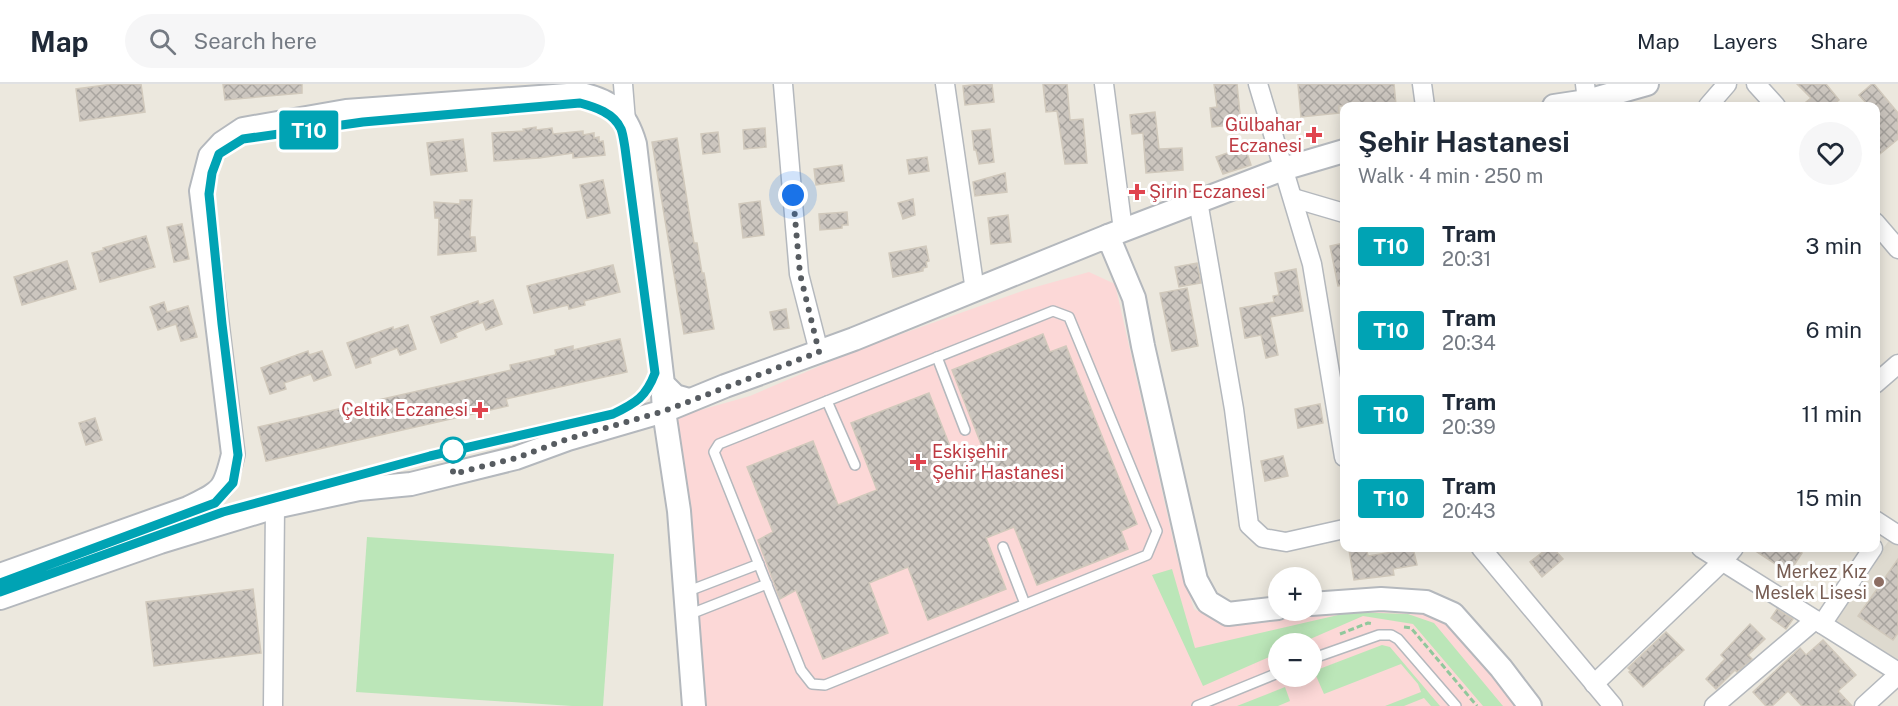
<!DOCTYPE html>
<html lang="en">
<head>
<meta charset="utf-8">
<style>
  :root { --surface:#fff; --page:#f6f6f7; --text:#1f2937; --muted:#747a83; --line:#e0e1e3 }
  body { margin:0; font-family:"Public Sans",sans-serif; background:var(--page); color:var(--text); height:100vh; display:flex; flex-direction:column; font-size:22px; white-space:nowrap }
  * { box-sizing:border-box; margin:0 }
  p { font-size:20px; color:var(--muted) }
  .icon { flex:none; width:33px; height:33px; fill:none; stroke:currentColor; stroke-width:2; stroke-linecap:round; stroke-linejoin:round }
  .map { position:relative; flex:1; overflow:hidden }
  .panel { position:absolute; left:1340px; top:18px; width:540px; height:450px; display:flex; flex-direction:column; background:var(--surface); border-radius:12px; box-shadow:0 3px 15px #0003 }
  .panel>* { flex:none }
  .badge { padding:0 12px; border-radius:4px; font-size:21px; line-height:39px }
  .tools { position:absolute; left:1268px; top:483px; display:grid; gap:12px }
  .tools a { display:grid; place-items:center; width:54px; height:54px; border-radius:50%; background:var(--surface); box-shadow:0 3px 15px #0003; font-size:30px }
  .you { position:absolute; width:30px; height:30px; margin:-15px; border:4px solid #fff; border-radius:50%; background:#1a73e8; box-shadow:0 0 0 9px #1a73e833 }
  .map>.badge { position:absolute; translate:-50% -50%; box-shadow:0 0 0 3px #fff }
  .round { display:grid; place-items:center; flex:none; width:63px; height:63px; border-radius:32px; background:var(--page) }
  .headline { display:flex; align-items:center; justify-content:space-between; height:102px; padding:0 18px }
  h1 { font-size:28px; font-weight:700; line-height:45px }
  ul { padding:0; list-style:none }
  li { display:flex; align-items:center; gap:18px; height:84px; padding:0 18px }
  li div { flex:1 }
  li b { display:block; font-size:22px }
  li em { font-style:normal }
  li .badge { min-width:66px; font-weight:700; text-align:center }
  header { display:flex; align-items:center; gap:36px; box-sizing:border-box; height:84px; padding:0 30px; background:var(--surface); border-bottom:2px solid var(--line) }
  header strong { font-size:28px }
  nav { display:flex; gap:33px; margin-inline-start:auto; font-size:21px }
  .search { width:420px; height:54px; background:var(--page); display:flex; align-items:center; gap:15px; box-sizing:border-box; padding:0 21px; border-radius:33px; color:var(--muted); font-size:22px }
  .map>svg:first-child { display:block }
  .education { fill:#dedacf }
  .medical { fill:#fcd8d7; fill-rule:evenodd }
  .grass { fill:#bbe6b8 }
  .building { fill:url(#building-cross-hatch); stroke:#d1c9bc; stroke-width:1.5 }
  .lines { fill:none; stroke-linecap:round; stroke-linejoin:round }
  .service-casing { stroke:#b4b8bd; stroke-width:12 }
  .minor-casing { stroke:#b4b8bd; stroke-width:21 }
  .tertiary-casing { stroke:#b4b8bd; stroke-width:26 }
  .path { stroke:#91c89c; stroke-width:3; stroke-dasharray:6 3; stroke-linecap:butt }
  .service { stroke:#fff; stroke-width:9 }
  .minor { stroke:#fff; stroke-width:18 }
  .tertiary { stroke:#fff; stroke-width:22 }
  .tram { stroke:#b1b2b2; stroke-width:1.5 }
  .line-casing { stroke:#fff; stroke-width:14 }
  .line { stroke:#00a3b4; stroke-width:9 }
  .walk { stroke:#575c61; stroke-width:6; stroke-dasharray:0 10.8 }
  .health-dot { fill:#e0444e; stroke:#fff; stroke-width:2 }
  .stop-dot { fill:#fff; stroke:#00a3b4; stroke-width:3 }
  .education-dot { fill:#8d6e63; stroke:#fff; stroke-width:2 }
  .labels { text-anchor:middle; stroke-width:6; stroke-linejoin:round; paint-order:stroke }
  .health-label { font-size:18px; fill:#be3a42; stroke:#fff; text-anchor:end }
  .education-label { font-size:18px; fill:#785e54; stroke:#fff; text-anchor:end }
</style>
</head>
<body>
<header>
<strong>Map</strong>
<div class="search"><svg class="icon" aria-label="search" viewBox="0 0 24 24"><circle cx="10" cy="10" r="6"/><path d="M15 15l6 6"/></svg>Search here</div>
<nav><a>Map</a><a>Layers</a><a>Share</a></nav>
</header>
<div class="map">
<svg width="1898" height="622" viewBox="0 0 1898 622">
  <defs>
    <pattern id="building-cross-hatch" width="8" height="8" patternUnits="userSpaceOnUse" patternTransform="scale(1.5)"><rect width="8" height="8" fill="#ccc6bf"/><path d="M0 0l8 8M0 8l8-8" fill="none" stroke="#a8a49f"/></pattern>
  </defs>
  <rect width="100%" height="100%" fill="#ece8de"/>
  <path class="education" d="M1890 455 1898 459V576L1831 537Z"/>
  <path class="medical" d="M1089 188 1115 200 1177 473 1194 525 1226 541 1297 527 1311 526V524L1439 526 1517 622H703L690 421 672 334 750 312 862 264 1025 206ZM1278 560H1311V592H1278Z"/>
  <g class="grass">
    <path d="M367 453 614 470 603 622H572L356 608Z"/>
    <path d="M1172 485 1195 564 1351 528 1408 530 1434 539 1503 622H1483L1413 540 1363 532 1301 559 1278 560V569L1203 602 1152 491Z"/>
    <path d="M1382 561 1390 563 1440 622H1431L1424 614 1404 622H1385L1421 608 1418 600 1401 580 1324 610 1314 587Z"/>
    <path d="M1285 603 1290 617 1278 622H1237Z"/>
  </g>
  <g class="building">
    <path d="M113 0H141L145 28 80 37 76 5Z"/>
    <path d="M223 0H302V9L225 16Z"/>
    <path d="M981 0H992L994 18 965 21 963 2Z"/>
    <path d="M1043 0H1067L1070 36 1083 35 1087 79 1065 80 1057 27 1046 28Z"/>
    <path d="M1214 0H1237L1241 40 1212 43 1210 24 1217 23Z"/>
    <path d="M1298 0H1394L1396 21 1339 22V29L1301 33Z"/>
    <path d="M1797 0H1826L1839 16 1832 22H1801L1811 14Z"/>
    <path d="M1872 0H1874L1898 29V55L1875 74V22H1869L1859 11Z"/>
    <path d="M1155 28 1159 65 1182 64 1183 86 1146 89 1143 49 1132 50 1130 31Z"/>
    <path d="M536 43V46L552 44 553 50 583 47V51L594 49V54L599 53V58L603 57 605 71 573 74V69L539 74 494 77 492 49 524 47 523 45Z"/>
    <path d="M765 44 766 63 744 65 743 46Z"/>
    <path d="M990 45 994 78 979 80 976 66H974L972 47Z"/>
    <path d="M718 48 720 68 703 70 701 50Z"/>
    <path d="M677 54 694 159H697L702 189H704L714 245 684 250 652 58Z"/>
    <path d="M463 55 467 87 431 91 427 59Z"/>
    <path d="M1245 63 1251 81 1223 90 1216 73Z"/>
    <path d="M927 73 929 87 909 90 907 76Z"/>
    <path d="M842 81 844 97 816 101 814 85Z"/>
    <path d="M1005 89 1007 108 975 112 973 98Z"/>
    <path d="M603 96 610 129 587 134 580 101Z"/>
    <path d="M913 115 915 131 903 135 898 119Z"/>
    <path d="M460 116H472L470 153H475L476 167 438 171 439 134H435L434 118 460 120Z"/>
    <path d="M760 117 764 151 743 154 739 120Z"/>
    <path d="M847 128 848 141H842V144L820 146 819 130Z"/>
    <path d="M1008 131 1011 158 991 160 988 134Z"/>
    <path d="M182 140 189 175 174 178 167 143Z"/>
    <path d="M146 152 155 183 100 198 92 169 104 166 103 164Z"/>
    <path d="M1344 159V201L1338 202 1330 162Z"/>
    <path d="M926 162 929 177 926 178 927 183 923 184V187L893 193 889 169Z"/>
    <path d="M67 177 76 205 22 221 14 193Z"/>
    <path d="M1197 179 1201 199 1179 203 1175 183Z"/>
    <path d="M613 181 620 208 584 217 585 221 569 225 568 221 534 229 527 202Z"/>
    <path d="M1296 185 1303 227 1270 233 1278 271 1266 274 1261 251 1245 254 1240 224 1274 218 1273 212 1279 211 1275 189Z"/>
    <path d="M1187 204 1198 262 1172 267 1160 209Z"/>
    <path d="M493 216 502 240 486 246 483 238 455 249 457 253 441 259 431 233 478 217 479 221Z"/>
    <path d="M164 218 167 228 188 222 197 253 181 257 176 240 158 246 150 223Z"/>
    <path d="M786 225 789 244 774 246 770 228Z"/>
    <path d="M408 241 416 265 400 271 397 264 370 274 371 279 356 284 347 259 393 243V246Z"/>
    <path d="M1043 250 1050 268 1066 262 1137 440 1121 447 1128 465 1037 501 1014 443 986 454 1006 505 928 536 908 483 869 499 888 549 823 575 796 506 780 515 758 456 773 448 747 383 813 357 838 421 877 406 851 339 929 309 955 375 983 365 952 286Z"/>
    <path d="M620 255 627 288 506 315 508 322 266 377 258 343 511 286 510 281 556 271 555 266 573 262V266Z"/>
    <path d="M308 267 309 271 322 267 331 291 314 297 311 290 284 299 286 305 270 310 261 284Z"/>
    <path d="M1320 320 1323 339 1298 344 1295 325Z"/>
    <path d="M95 334 102 356 86 361 79 339Z"/>
    <path d="M1283 372 1288 392 1265 397 1261 377Z"/>
    <path d="M1366 464 1368 472 1393 468 1392 464H1413L1417 481 1393 485 1394 491 1354 496 1349 466Z"/>
    <path d="M1548 464H1553L1563 475 1542 493 1530 478Z"/>
    <path d="M1751 464H1793L1802 469 1789 489Z"/>
    <path d="M1898 475V549L1893 556 1858 532Z"/>
    <path d="M253 505 261 569 154 582 146 518Z"/>
    <path d="M1777 525 1793 535 1786 545 1771 534Z"/>
    <path d="M1750 540 1765 555 1748 571 1752 575 1737 588 1735 586 1716 605 1706 595 1725 575 1721 571Z"/>
    <path d="M1666 548 1684 566 1643 603 1629 588 1631 587 1628 584Z"/>
    <path d="M1823 556 1856 591 1838 607 1852 622H1802L1788 607 1772 622H1766L1753 608 1800 564 1806 571Z"/>
  </g>
  <g class="lines">
    <defs>
      <g id="service">
        <path d="M1053 227 1069 233 1157 447 1147 471 825 601 812 600 801 586 714 368 719 360Z"/>
        <path d="M937 273 965 346"/>
        <path d="M827 317 855 381"/>
        <path d="M1003 463 1025 520"/>
        <path d="M686 508 759 480"/>
        <path d="M688 531 767 500"/>
        <path d="M1311 575 1379 551H1391L1398 555 1456 622"/>
        <path d="M1197 622 1278 589"/>
      </g>
      <g id="minor">
        <path d="M623 0 626 37"/>
        <path d="M783 0 799 190 819 268"/>
        <path d="M945 0 975 207"/>
        <path d="M1104 0 1123 146"/>
        <path d="M1258 0 1312 180 1344 373"/>
        <path d="M1422 0 1425 22"/>
        <path d="M1585 0 1587 17"/>
        <path d="M1756 0 1776 22"/>
        <path d="M1708 22 1727 0"/>
        <path d="M1293 114 1344 129"/>
        <path d="M1198 117 1234 325 1249 441 1263 454 1286 458 1344 445"/>
        <path d="M1875 138 1898 165"/>
        <path d="M1875 300 1898 280"/>
        <path d="M1875 436 1898 451"/>
        <path d="M1481 464 1613 622"/>
        <path d="M1701 464 1898 588"/>
        <path d="M1822 540 1873 464"/>
        <path d="M1594 600 1723 477 1734 464"/>
        <path d="M273 622 275 423"/>
        <path d="M1714 622 1815 536"/>
        <path d="M1864 622 1898 591"/>
      </g>
      <g id="tertiary">
        <path d="M1554 22 1587 17 1647 0"/>
        <path d="M1108 152 1283 85 1344 67"/>
        <path d="M0 491 188 424C222 407 224 408 233 370L201 107 210 72 222 59 243 45 346 27 581 10C613 17 626 29 635 60L663 300 675 312 689 316"/>
        <path d="M0 514 160 458 275 423 359 405 411 400 516 374 568 355 664 327 663 311"/>
        <path d="M1311 520 1381 515 1426 518 1453 530 1501 584 1530 622"/>
        <path d="M694 622 679 427 664 327 725 302 854 255 1108 152 1134 214 1143 262 1196 496 1208 518 1228 530 1278 524"/>
      </g>
    </defs>
    <use href="#service" class="service-casing"/>
    <use href="#minor" class="minor-casing"/>
    <use href="#tertiary" class="tertiary-casing"/>
    <g class="path">
      <path d="M1404 543 1411 544 1477 622"/>
      <path d="M1340 550 1368 539 1373 540"/>
    </g>
    <use href="#service" class="service"/>
    <use href="#minor" class="minor"/>
    <use href="#tertiary" class="tertiary"/>
    <path class="tram" d="M0 499 215 419 233 399 238 371 222 240 209 110 212 89 219 70 243 55 363 38 580 19C595 23 614 29 621 45 623 50 624 58 625 64L655 289C646 313 636 319 613 330L430 372 223 428 0 508"/>
  </g>
  <g class="lines">
    <defs>
      <path id="line" d="M0 499 215 419 233 399 238 371 222 240 209 110 212 89 219 70 243 55 363 38 580 19C595 23 614 29 621 45 623 50 624 58 625 64L655 289C646 313 636 319 613 330L430 372 223 428 0 508"/>
    </defs>
    <use href="#line" class="line-casing"/>
    <use href="#line" class="line"/>
    <path class="walk" d="M453 366V390L516 374 568 355 664 327 819 268 800 190 793 111"/>
  </g>
  <g class="health-dot">
    <path d="M1311 42h6v6h6v6h-6v6h-6v-6h-6v-6h6z"/>
    <path d="M1134 99h6v6h6v6h-6v6h-6v-6h-6v-6h6z"/>
    <path d="M477 317h6v6h6v6h-6v6h-6v-6h-6v-6h6z"/>
    <path d="M915 369h6v6h6v6h-6v6h-6v-6h-6v-6h6z"/>
  </g>
  <circle class="stop-dot" cx="453" cy="366" r="12"/>
  <circle class="education-dot" cx="1879" cy="498" r="6"/>
  <g class="labels">
    <g class="health-label">
      <text x="1302" y="47">Gülbahar<tspan x="1302" dy="21">Eczanesi</tspan></text>
      <text x="1149" y="114" text-anchor="start">Şirin Eczanesi</text>
      <text x="468" y="332">Çeltik Eczanesi</text>
      <text x="932" y="374" text-anchor="start">Eskişehir<tspan x="932" dy="21">Şehir Hastanesi</tspan></text>
    </g>
    <g class="education-label">
      <text x="1867" y="494">Merkez Kız<tspan x="1867" dy="21">Meslek Lisesi</tspan></text>
    </g>
  </g>
</svg>
<div class="tools">
<a>+</a>
<a>−</a>
</div>
<div class="you" style="left:793px;top:111px"></div>
<b class="badge" style="left:309px;top:46px;background:#00a3b4;color:#fff">T10</b>
<section class="panel">
<div class="headline"><div><h1>Şehir Hastanesi</h1><p>Walk · 4 min · 250 m</p></div><a class="round"><svg class="icon" aria-label="heart" viewBox="0 0 24 24"><path d="M12 20l-8-8c-3-5 5-10 8-4 3-6 11-1 8 4z"/></svg></a></div>
<ul>
<li><span class="badge" style="background:#00a3b4;color:#fff">T10</span><div><b>Tram</b><p>20:31</p></div><em>3 min</em></li>
<li><span class="badge" style="background:#00a3b4;color:#fff">T10</span><div><b>Tram</b><p>20:34</p></div><em>6 min</em></li>
<li><span class="badge" style="background:#00a3b4;color:#fff">T10</span><div><b>Tram</b><p>20:39</p></div><em>11 min</em></li>
<li><span class="badge" style="background:#00a3b4;color:#fff">T10</span><div><b>Tram</b><p>20:43</p></div><em>15 min</em></li>
</ul>
</section>
</div>
</body>
</html>
